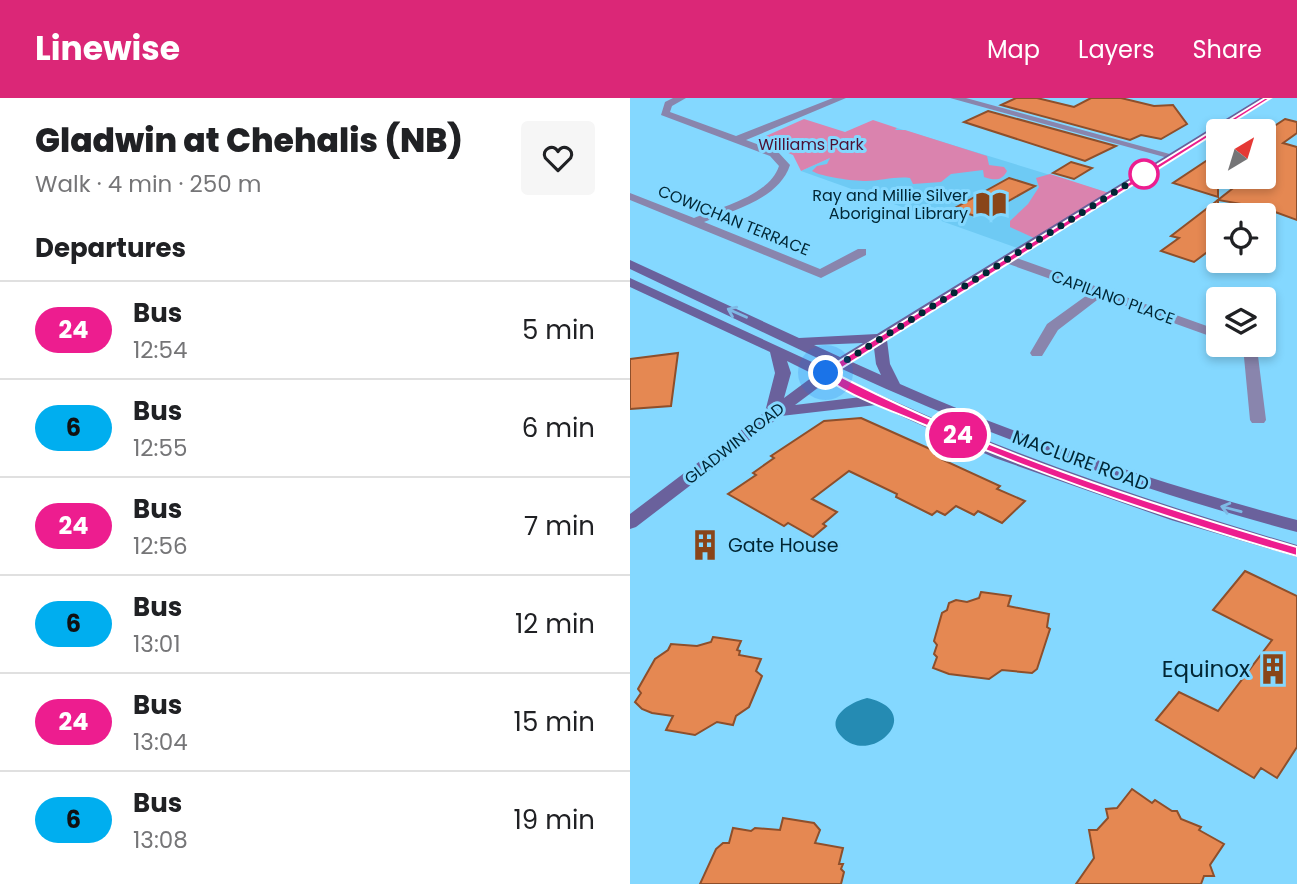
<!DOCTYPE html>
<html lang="en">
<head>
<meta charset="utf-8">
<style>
  :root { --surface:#fff; --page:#f6f6f6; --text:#202124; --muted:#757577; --line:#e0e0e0; --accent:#db2777 }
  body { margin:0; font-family:Poppins,sans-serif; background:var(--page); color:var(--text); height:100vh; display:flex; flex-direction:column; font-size:26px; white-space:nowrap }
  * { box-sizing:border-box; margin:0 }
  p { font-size:23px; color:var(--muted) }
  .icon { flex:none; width:38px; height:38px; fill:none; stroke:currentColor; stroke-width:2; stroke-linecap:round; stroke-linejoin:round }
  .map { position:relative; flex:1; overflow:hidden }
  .sheet { display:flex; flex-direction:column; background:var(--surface); width:630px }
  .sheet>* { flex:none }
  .badge { padding:0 14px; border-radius:23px; font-size:24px; line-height:46px }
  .needle { width:46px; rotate:38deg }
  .buttons { position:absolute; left:576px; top:21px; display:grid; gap:14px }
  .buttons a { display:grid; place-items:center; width:70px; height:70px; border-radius:7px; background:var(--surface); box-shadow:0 4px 10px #0003; font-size:35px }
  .you { position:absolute; width:35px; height:35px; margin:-18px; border:5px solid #fff; border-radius:50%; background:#1a73e8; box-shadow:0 0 0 10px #1a73e833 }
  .map>.badge { position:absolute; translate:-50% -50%; box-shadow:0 0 0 4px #fff }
  h2 { padding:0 35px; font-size:26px; line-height:63px }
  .round { display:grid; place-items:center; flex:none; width:74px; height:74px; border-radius:7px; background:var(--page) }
  .head { display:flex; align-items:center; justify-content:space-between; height:119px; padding:0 35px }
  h1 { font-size:33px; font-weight:800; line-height:52px }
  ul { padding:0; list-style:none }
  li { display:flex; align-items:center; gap:21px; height:98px; padding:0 35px; border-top:2px solid var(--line) }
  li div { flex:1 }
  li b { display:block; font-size:26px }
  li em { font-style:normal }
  li .badge { min-width:77px; font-weight:700; text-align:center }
  header { display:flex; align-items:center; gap:42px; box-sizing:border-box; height:98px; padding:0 35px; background:var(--accent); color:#fff }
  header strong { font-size:33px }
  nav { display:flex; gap:38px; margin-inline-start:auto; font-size:24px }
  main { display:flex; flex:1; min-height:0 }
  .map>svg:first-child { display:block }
  .built { fill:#6ecaf4 }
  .green { fill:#da83ae }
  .water { fill:#258bb3 }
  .building { fill:#e58852; stroke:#8e4f2b; stroke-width:2 }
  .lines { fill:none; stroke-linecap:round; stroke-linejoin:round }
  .minor { fill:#8985ad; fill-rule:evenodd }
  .secondary { fill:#6a619c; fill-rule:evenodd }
  .oneway { stroke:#7ebae6 }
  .line { fill:#ed1d8f; stroke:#fff; stroke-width:2 }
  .walk { stroke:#012634; stroke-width:7; stroke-dasharray:0 12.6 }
  .stop-dot { fill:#fff; stroke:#ed1d8f; stroke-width:3.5 }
  .labels { text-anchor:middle; stroke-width:6; stroke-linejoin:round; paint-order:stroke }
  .far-park-label { font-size:16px; fill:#4d1133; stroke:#84d8ff }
  .far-poi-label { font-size:16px; fill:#012634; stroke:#84d8ff; text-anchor:end }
  .far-street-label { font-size:16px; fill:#012634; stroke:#84d8ff }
  .street-label { font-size:19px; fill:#012634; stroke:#84d8ff }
  .poi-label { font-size:19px; fill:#012634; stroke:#84d8ff; text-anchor:start }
  .near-poi-label { font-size:23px; fill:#012634; stroke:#84d8ff; text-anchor:end }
</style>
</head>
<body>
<header>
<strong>Linewise</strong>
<nav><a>Map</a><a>Layers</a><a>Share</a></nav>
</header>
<main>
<section class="sheet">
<div class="head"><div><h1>Gladwin at Chehalis (NB)</h1><p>Walk · 4 min · 250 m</p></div><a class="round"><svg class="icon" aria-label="heart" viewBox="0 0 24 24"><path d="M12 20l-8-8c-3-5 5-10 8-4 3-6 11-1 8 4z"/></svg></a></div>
<h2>Departures</h2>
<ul>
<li><span class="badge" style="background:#ed1d8f;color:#fff">24</span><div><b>Bus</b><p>12:54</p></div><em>5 min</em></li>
<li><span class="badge" style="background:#00aeef;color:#111">6</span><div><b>Bus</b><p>12:55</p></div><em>6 min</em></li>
<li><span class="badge" style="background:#ed1d8f;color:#fff">24</span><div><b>Bus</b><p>12:56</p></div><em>7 min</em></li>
<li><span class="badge" style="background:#00aeef;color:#111">6</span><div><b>Bus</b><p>13:01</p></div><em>12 min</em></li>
<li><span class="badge" style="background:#ed1d8f;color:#fff">24</span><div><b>Bus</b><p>13:04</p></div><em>15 min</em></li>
<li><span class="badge" style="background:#00aeef;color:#111">6</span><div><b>Bus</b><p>13:08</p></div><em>19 min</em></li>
</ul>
</section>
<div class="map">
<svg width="667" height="786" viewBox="0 0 667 786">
  <rect width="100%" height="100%" fill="#84d8ff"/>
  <path class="built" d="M267 30 479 95 390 151 171 73Z"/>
  <g class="green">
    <path d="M174 21 215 34 243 22 267 30 265 32H275L357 58 359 67 374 69 377 73C371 84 364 82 354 79L353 72 321 76 311 84 283 86 280 80C265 78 251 83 236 83 223 83 192 79 182 73L187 68 197 66 200 60 171 73 163 57 127 42Z"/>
    <path d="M420 76 479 95 404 140 380 129V123L398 106 409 89 406 80Z"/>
  </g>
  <path class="water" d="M237 600C297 613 243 668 213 640 192 621 220 604 237 600Z"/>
  <g class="building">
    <path d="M386 0H407L444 9 461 0H491L524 8 543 7 557 26 531 41 511 37 500 42 371 7Z"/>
    <path d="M358 13 486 48 455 63 334 24Z"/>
    <path d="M655 21 667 24V35L653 45 667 49V122L634 110 588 102 607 87 618 89 634 79V29L640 31Z"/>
    <path d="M588 55V99L543 85Z"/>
    <path d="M441 64 462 70 444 81 423 75Z"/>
    <path d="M379 80 405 88 359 114 354 113 345 118 323 111Z"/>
    <path d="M588 102V146L564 164 531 153 549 140 541 138Z"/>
    <path d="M48 255 41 308 0 311V261Z"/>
    <path d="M231 320 309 355 306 357 315 361 313 362 370 388 367 391 395 403 372 425 348 413 344 417 326 408 315 417 307 413 302 417 266 399 267 396 219 373 182 401 207 414 193 426 196 428 183 439 158 425 154 428 98 396 126 377 123 375 144 360 141 358 194 323Z"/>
    <path d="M615 473 667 498V649L647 680 631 670 624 680 526 622 549 594 588 613 642 542 583 512Z"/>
    <path d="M351 494 381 498 378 508 419 516 417 529 420 531 407 571 402 575 372 572 359 581 319 576 303 570 307 559 304 556 307 547 304 543 312 515 317 512 319 505 326 502 337 504 349 500Z"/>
    <path d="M83 539 111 543 107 552 110 553 109 557 131 561 126 573 132 578 119 609 106 618 103 627 87 624 65 637 36 632 43 618 22 615 12 611 5 604 11 595 8 591 25 561 38 552 41 546 67 548 81 544Z"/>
    <path d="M502 691 522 705 525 702 542 713H547L551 721 571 729 569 732 594 746 580 767 584 778H574L571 786H446L464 760 459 732H467L478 720 476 711 487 710Z"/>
    <path d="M153 720 184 725 190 732 185 745 213 750 209 766H213L211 771 214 774 211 786H70L86 751 93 745H99L103 730 121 733 125 730 150 732Z"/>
  </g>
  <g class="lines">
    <g class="minor">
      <path d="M43 0H56L42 8 40 14 106 38 203 0H216L116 42 148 54 160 67C149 101 104 112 74 124L190 171 228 151H236V157L191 180 0 102V95L64 120C91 109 139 98 149 68L140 58 31 17 35 4Z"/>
      <path d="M320 0H336L547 58 538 60Z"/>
      <path d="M378 157 588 232V241L471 199 428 232 412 258H402L400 255 417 226 460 195 373 164V158Z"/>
      <path d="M601 247H617L628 258 636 322 634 325H622L620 322 614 259Z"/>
    </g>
    <path class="secondary" d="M630 0H642L257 242 260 266 270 286C399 343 531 386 667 422V434C510 392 360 339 212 271L206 276C354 348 509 401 667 447V459L541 422 365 360 246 307 151 318 6 429 0 431V416L135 314 145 275 140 254 0 189V180L195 270 200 266 0 171V162L169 240 247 236ZM233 245 210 259 184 247ZM244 250 246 266 251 277 222 264ZM157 263 185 277 154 300 161 275ZM197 283 231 299 165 307Z"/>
  </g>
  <defs><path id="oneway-shaft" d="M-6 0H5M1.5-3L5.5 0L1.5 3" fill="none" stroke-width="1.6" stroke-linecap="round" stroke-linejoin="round" transform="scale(1.75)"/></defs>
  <g class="oneway">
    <use href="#oneway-shaft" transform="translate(107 215) rotate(-156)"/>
    <use href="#oneway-shaft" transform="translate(601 411) rotate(-165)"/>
  </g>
  <path class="line" d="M635 0H641L204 275C353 352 512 404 667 449V458C538 421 413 378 290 325 263 313 210 295 190 275Z"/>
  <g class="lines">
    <path class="walk" d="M196 275 520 72 514 76"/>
  </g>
  <defs>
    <symbol id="library-bare" viewBox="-9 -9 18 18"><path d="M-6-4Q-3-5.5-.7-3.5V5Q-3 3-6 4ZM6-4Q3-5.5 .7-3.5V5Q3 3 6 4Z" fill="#894519" stroke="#84d8ff" stroke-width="2.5" paint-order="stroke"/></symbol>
    <symbol id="building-bare" viewBox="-9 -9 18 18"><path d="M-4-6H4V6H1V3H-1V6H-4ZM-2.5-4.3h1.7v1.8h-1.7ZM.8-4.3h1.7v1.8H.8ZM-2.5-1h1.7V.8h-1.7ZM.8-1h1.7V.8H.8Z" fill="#894519" stroke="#84d8ff" stroke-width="2.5" paint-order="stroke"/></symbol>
  </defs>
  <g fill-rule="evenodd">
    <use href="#library-bare" x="339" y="84" width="44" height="44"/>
    <use href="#building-bare" x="53" y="425" width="44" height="44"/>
    <use href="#building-bare" x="621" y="549" width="44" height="44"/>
  </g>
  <circle class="stop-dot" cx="514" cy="76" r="14"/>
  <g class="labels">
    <g class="far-park-label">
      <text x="181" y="52">Williams Park</text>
    </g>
    <g class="far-poi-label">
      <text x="338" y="103">Ray and Millie Silver<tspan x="338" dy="18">Aboriginal Library</tspan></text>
    </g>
    <g class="far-street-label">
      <text transform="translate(104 122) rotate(22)" y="6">COWICHAN TERRACE</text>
      <text transform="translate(483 199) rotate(20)" y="6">CAPILANO PLACE</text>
      <text transform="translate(104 345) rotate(-38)" y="6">GLADWIN ROAD</text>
    </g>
    <g class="street-label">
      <text transform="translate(451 362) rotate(20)" y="7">MACLURE ROAD</text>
    </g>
    <g class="poi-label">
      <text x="98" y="454">Gate House</text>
    </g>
    <g class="near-poi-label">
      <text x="620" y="579">Equinox</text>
    </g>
  </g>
</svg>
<div class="buttons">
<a><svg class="needle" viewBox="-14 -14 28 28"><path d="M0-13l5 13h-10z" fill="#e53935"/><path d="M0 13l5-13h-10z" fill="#757577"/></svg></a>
<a><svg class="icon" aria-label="locate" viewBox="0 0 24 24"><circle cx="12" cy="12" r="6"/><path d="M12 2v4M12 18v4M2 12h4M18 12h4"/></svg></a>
<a><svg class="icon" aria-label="layers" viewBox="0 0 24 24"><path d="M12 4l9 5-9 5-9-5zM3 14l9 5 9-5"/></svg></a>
</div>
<div class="you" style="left:196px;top:275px"></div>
<b class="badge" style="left:328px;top:337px;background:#ed1d8f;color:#fff">24</b>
</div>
</main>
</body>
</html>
